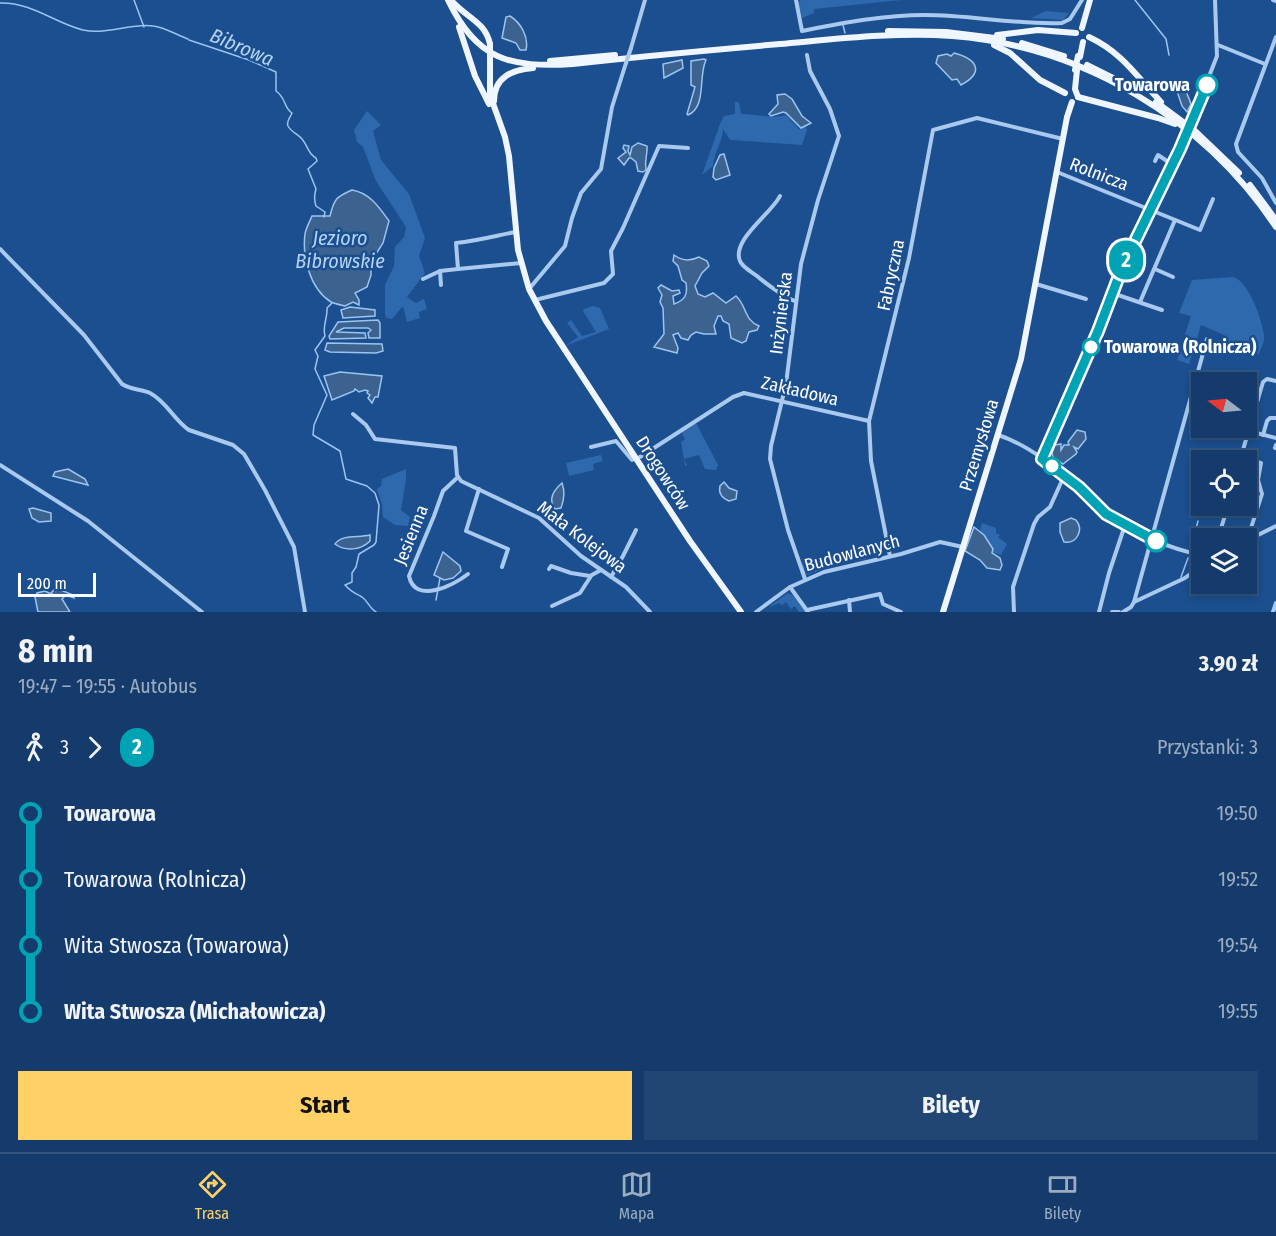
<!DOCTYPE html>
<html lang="pl">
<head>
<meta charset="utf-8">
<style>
  :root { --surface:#143b6b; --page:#214673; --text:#f1f3f6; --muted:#9dadc1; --line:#33557e; --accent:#ffd166 }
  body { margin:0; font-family:"Fira Sans Condensed",sans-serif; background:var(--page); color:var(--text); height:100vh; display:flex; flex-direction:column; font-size:22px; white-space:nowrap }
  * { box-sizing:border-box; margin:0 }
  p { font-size:20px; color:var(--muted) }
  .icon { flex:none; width:33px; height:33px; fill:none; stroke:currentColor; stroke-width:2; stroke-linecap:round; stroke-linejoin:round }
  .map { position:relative; height:612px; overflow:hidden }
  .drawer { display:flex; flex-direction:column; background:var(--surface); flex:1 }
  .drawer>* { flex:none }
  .badge { padding:0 12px; border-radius:20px; font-size:21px; line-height:39px }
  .needle { width:39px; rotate:286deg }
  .controls { position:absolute; left:1191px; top:372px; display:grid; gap:12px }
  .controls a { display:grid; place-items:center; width:66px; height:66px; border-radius:0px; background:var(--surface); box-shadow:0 3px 9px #0003,0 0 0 2px var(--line); font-size:30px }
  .scale { position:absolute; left:18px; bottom:15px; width:78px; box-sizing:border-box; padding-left:6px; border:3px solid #fff; border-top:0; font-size:16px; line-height:21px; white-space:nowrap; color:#fff; -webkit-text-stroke:4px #1b4f8f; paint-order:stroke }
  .map>.badge { position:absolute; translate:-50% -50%; box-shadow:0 0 0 3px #fff }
  .legs { display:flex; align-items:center; gap:9px; height:66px; padding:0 18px; font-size:20px }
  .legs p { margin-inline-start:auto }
  .summary { display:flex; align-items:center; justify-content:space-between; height:102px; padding:0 18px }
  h1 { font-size:33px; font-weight:700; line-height:45px }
  .action { display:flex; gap:12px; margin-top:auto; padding:12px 18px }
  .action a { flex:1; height:69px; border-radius:0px; background:var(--accent); color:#111; font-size:24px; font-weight:700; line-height:69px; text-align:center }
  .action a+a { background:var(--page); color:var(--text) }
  ul { padding:0 18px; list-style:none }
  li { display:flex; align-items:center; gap:21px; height:66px; font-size:22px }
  li i { display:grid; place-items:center; width:9px; height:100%; margin:0 8px; background:currentColor }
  li i::after { content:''; width:15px; height:15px; margin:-8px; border:4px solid; border-radius:50%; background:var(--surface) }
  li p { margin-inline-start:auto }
  li:first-child i { background:linear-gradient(#0000 50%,currentColor 0) }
  li:last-child i { background:linear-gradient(currentColor 50%,#0000 0) }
  .tabs { display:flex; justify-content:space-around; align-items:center; height:84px; border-top:2px solid var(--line); background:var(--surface); font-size:16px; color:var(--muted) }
  .tabs a { display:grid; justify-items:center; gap:3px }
  .tabs .current { color:var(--accent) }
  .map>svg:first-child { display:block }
  .green { fill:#2e69ad }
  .water { fill:#3c6290; stroke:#9cc4f0; stroke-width:1.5 }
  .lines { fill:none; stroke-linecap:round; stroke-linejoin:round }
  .stream { stroke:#9cc4f0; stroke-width:1.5 }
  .minor { stroke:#a9c9ee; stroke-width:4 }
  .major { stroke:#f0f6ff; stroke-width:6 }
  .minor-bridge { stroke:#a9c9ee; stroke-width:4 }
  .major-bridge { stroke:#f0f6ff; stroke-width:6 }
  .line-1-casing { stroke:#fff; stroke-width:14 }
  .line-1 { stroke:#00a3b4; stroke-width:9 }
  .stop-1-dot { fill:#fff; stroke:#00a3b4; stroke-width:3 }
  .labels { text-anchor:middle; stroke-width:5; stroke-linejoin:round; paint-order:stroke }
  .stop-label { font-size:18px; font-weight:bold; fill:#fff; stroke:#1b4f8f; text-anchor:end }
  .street-label { font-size:18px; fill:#fff; stroke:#1b4f8f }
  .water-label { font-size:20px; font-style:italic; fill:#b5d3f5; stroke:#1b4f8f }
</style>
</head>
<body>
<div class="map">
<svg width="1276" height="612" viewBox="0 0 1276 612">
  <rect width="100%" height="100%" fill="#1b4f8f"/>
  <g class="green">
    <path d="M801 0H901L814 9V13L802 18 798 2Z"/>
    <path d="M1046 11 1069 13 1063 20 1031 18Z"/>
    <path d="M735 102H739L741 114C757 114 771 119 786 115L799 129 806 126 807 130 802 145 730 140 723 129C722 144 714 152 713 166L702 175 720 124 724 116 735 114Z"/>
    <path d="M367 111 381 125 373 131 381 160 409 194 425 238 419 256 425 273 407 297 416 303 424 299 427 309 419 312 420 318 407 322 403 306 392 319 387 318 385 315V285L394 266 395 247 404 237 406 227 376 181 363 147 357 142 354 130Z"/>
    <path d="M1233 277C1249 281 1262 320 1264 335 1265 341 1261 348 1259 354H1249L1222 345 1224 335 1201 325 1189 364 1177 360 1191 316 1179 313 1192 280Z"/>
    <path d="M593 306 600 308 609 329 565 346 578 337 567 323 571 320 582 336 596 332 583 311 584 309Z"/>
    <path d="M696 423 718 465 716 470 705 469 699 455 684 459 687 465 685 466 681 442 685 439 682 434 683 431Z"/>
    <path d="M601 455 603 461 593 464 594 470 569 476 566 463Z"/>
    <path d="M406 469V479L401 510 410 517 408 526 395 525 383 517 382 504 377 489 381 486 382 479Z"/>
    <path d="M982 523 996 528V533L1000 535 998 537 1007 544 1001 555 992 552 993 549 980 530Z"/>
    <path d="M865 553 866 559 840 563 807 575 802 570 803 560 806 565 816 561 832 562 833 559 836 558 837 562 840 559 841 562 865 556Z"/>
    <path d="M788 593 794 596 806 612H799L795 606 791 609 786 602 782 605 779 603 770 607V606Z"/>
  </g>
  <g class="water">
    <path d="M510 16C521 23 529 37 526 50H520L516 43 502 38 506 17Z"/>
    <path d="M954 53C977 59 985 72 961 85L957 79 952 80 936 63 938 56 947 54 951 56Z"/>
    <path d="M704 59 706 60C698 76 707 107 688 115L687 114 695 87 691 85V61Z"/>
    <path d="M682 60 683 68 664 78 663 64Z"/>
    <path d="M1183 83 1191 104 1187 112 1182 106 1176 88Z"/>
    <path d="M785 94 792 99 802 116 811 123 801 128 786 113 783 112 771 116 769 114 778 104 777 95Z"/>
    <path d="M638 143 647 146C648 154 644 159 646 170L643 172 638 171 636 162 631 158H629L624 165 618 158 626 152 623 148 624 145 629 146 628 151 630 155 632 147Z"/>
    <path d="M724 154 730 175 716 180 713 177 714 168 720 155Z"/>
    <path d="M352 190C370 193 379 207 389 221L383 243 371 262V275L367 287 355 293 359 300V305L353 302 345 306C341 305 335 304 331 302 310 289 302 257 305 234 306 228 310 221 312 216H330C334 199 336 197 352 190Z"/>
    <path d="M674 255C682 261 691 261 699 257L707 261 709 266 702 273 695 286 698 294 705 297 713 293 726 303 736 296C747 306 744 320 759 326L757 330 749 332 746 341 742 343 731 338 729 324 723 321 721 316H718L714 326 716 334H704L696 332 691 335 688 340 681 338 678 333 673 335 678 348 677 353 654 347 664 334 663 308 660 302 662 295 658 288 661 285 672 291 679 290 680 293 673 296 674 304C685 300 688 295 686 283L682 280 678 266 673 261Z"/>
    <path d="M350 307 375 310V316L343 318 341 310Z"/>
    <path d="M378 320 380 323V338H369L368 333 371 330 368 328H344L336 332 365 333 366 338 330 339 329 336 338 322Z"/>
    <path d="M327 343 382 344 383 351 376 353 330 352 325 350Z"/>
    <path d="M340 372 382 376 378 397H375L372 403 368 398 370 395 367 393 368 391 365 390 359 392 355 389 354 391 332 400 324 376Z"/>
    <path d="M1077 430 1085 432 1086 439 1078 449 1074 447 1077 452 1076 454 1063 464 1053 457 1052 453 1055 445 1061 444V450L1064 445H1069L1068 442Z"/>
    <path d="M68 469 85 479 88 485 53 476 55 472Z"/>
    <path d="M724 482 729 488 737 491 736 499 729 501C722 498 718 494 720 486Z"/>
    <path d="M562 483C565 491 564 500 561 508L555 509C548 499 553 491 562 483Z"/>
    <path d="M33 508 51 513V521L39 522 32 518 29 509Z"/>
    <path d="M1071 518 1076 520C1084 530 1077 544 1064 542L1060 532V523Z"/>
    <path d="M974 527 984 535 993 549 992 553 1000 558 1002 565 1000 570 987 568 980 560 965 551Z"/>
    <path d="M370 535V541C361 550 346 552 335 544 342 534 358 538 370 535Z"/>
    <path d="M443 552 460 566 461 571 453 578 444 580 434 575Z"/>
    <path d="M56 588 73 595 74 598 66 595 62 599 70 612H38L35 597 37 593 45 591 55 596 51 593Z"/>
  </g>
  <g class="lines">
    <g class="stream">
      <path d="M134 0 144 27"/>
      <path d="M1135 0 1166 39 1169 55"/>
      <path d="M0 3C31 2 55 23 83 30 108 35 131 23 153 26 164 27 177 35 188 39"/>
      <path d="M843 25 845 33"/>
      <path d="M189 40 249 60 276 72V91C287 99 283 107 292 113 290 118 286 121 288 126 291 132 298 134 302 139 308 146 308 154 316 158L317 161 308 169 316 189C314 195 314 200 316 206L325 212 324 217"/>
      <path d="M332 303 327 308C328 318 322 325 325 336L315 350 318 356 315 369 327 395 314 425 313 435 340 451 346 479 367 486 375 493 379 505 376 542 374 545 359 554 356 567 352 573V582L345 585C351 592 355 593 362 597 368 601 369 608 376 612"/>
      <path d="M1191 549 1198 521"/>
      <path d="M1181 577 1188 558"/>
      <path d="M436 600 440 578"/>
    </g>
    <g class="minor">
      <path d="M796 0 802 31C843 23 883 15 925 15 971 15 1017 25 1062 23L1070 19 1082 0"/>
      <path d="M1273 0 1276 1"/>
      <path d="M1276 37 1236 144 1238 152 1262 178 1276 203"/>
      <path d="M1218 45 1265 64"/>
      <path d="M631 48 645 0"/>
      <path d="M1192 120 1217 56 1215 0"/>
      <path d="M1155 161 1158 155 1173 165"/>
      <path d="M1057 172 1200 230 1213 199"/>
      <path d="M780 196C772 213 731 240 740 261 742 267 752 272 757 276 765 283 787 299 795 301"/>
      <path d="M515 232C495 236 477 241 456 243L458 269 521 263"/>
      <path d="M0 249 84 335 122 384C131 390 141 389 150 393 167 402 174 420 189 430L233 445 244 454 265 490 294 547 305 612"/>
      <path d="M1155 269 1173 277"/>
      <path d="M440 271 441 285"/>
      <path d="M423 279 440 271 458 269"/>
      <path d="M1036 284 1086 299"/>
      <path d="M529 289 565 246 572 218 581 193 601 169 612 107 626 63"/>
      <path d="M1112 293 1162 310"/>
      <path d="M535 300 604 283 613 274 611 251 623 228 659 146 688 148"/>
      <path d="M1140 302 1175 220"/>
      <path d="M1246 396 1258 399"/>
      <path d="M353 414 366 425 375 439 455 448 457 475 461 481 539 518 581 556 626 587 650 612"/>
      <path d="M1249 431 1276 438"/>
      <path d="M998 435C1027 444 1056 467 1079 487 1088 495 1095 506 1105 513 1126 530 1175 551 1202 555"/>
      <path d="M1263 435 1267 421 1270 418H1276"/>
      <path d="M591 447 616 441 632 460 640 457 733 397 744 393 869 421"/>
      <path d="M1275 448 1276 445"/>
      <path d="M1241 458 1261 463 1258 480 1262 494 1249 534 1251 539"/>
      <path d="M1042 459 1098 331 1122 268 1186 136"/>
      <path d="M1240 460 1263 382 1267 379 1276 381"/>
      <path d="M0 465 88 521 202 612"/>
      <path d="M458 477 443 491 434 516 409 576C415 605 454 585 468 574"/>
      <path d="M479 489 466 531 508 549 502 567"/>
      <path d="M1218 538 1228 506"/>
      <path d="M1246 541 1276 526"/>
      <path d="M890 556 871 461 869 421 909 258 933 130 977 118 1063 139"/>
      <path d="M549 569 551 566 571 573 590 576 601 570"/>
      <path d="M611 577 623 556 636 530"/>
      <path d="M805 579 788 530 770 459 771 446 786 384 801 264 818 200 839 136 830 109 810 71 807 55"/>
      <path d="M790 587 808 612"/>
      <path d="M849 600 850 612"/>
      <path d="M1134 602 1207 339"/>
      <path d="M552 606 580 593 591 576"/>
      <path d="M807 610 880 594 883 604 901 612"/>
      <path d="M756 612 790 587 824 572 901 554 940 542 963 547"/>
      <path d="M1014 612 1013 587 1034 524 1038 517 1050 507 1064 476"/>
      <path d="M1099 612 1109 573 1125 525"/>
      <path d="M1112 612H1119"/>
      <path d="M1123 612 1131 607 1134 602 1185 578 1202 565"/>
      <path d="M1273 612 1276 603"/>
    </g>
    <g class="major">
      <path d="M448 0C477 60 509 68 573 64 642 56 711 50 780 44 837 39 895 32 952 36 1083 46 1204 119 1276 227"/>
      <path d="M451 0C465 17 485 21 490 44"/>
      <path d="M459 27 475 76 489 104"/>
      <path d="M1082 28 1090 0"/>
      <path d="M888 31 946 32 1003 39"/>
      <path d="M997 35 1038 30 1076 33"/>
      <path d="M1089 37C1123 53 1137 77 1161 102"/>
      <path d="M1022 43 1064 56"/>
      <path d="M994 45 1010 53 1040 80 1065 93"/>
      <path d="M1080 57 1083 42"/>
      <path d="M490 58V95L505 137 509 156 518 250 529 289 546 321 690 541 741 612"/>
      <path d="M550 61 615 55"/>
      <path d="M1087 65 1135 89"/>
      <path d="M1077 70 1075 89 1078 97"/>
      <path d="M1078 97 1158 118 1175 124"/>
      <path d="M494 101C494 77 512 70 533 68"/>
      <path d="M1156 102 1195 131 1239 173"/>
      <path d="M1250 185 1276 220"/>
      <path d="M943 612 1021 359 1067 117 1072 102"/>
    </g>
    <g class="minor-bridge">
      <path d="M626 63 631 48"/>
      <path d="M1186 136 1192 120"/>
    </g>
    <g class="major-bridge">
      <path d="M490 58V44"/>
      <path d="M1075 70 1078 56"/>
    </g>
  </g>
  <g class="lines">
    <defs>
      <path id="line-1" d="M1156 541 1106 514 1079 487 1042 459 1098 331 1122 268 1180 149 1207 85"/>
    </defs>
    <use href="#line-1" class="line-1-casing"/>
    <use href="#line-1" class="line-1"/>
  </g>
  <g class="stop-1-dot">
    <circle cx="1207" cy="85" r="10"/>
    <circle cx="1091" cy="347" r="8"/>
    <circle cx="1052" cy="466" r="8"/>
    <circle cx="1156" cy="541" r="10"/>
  </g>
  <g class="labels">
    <g class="stop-label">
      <text x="1190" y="91">Towarowa</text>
      <text x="1104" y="353" text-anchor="start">Towarowa (Rolnicza)</text>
    </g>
    <g class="street-label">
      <text transform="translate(1099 174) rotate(21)" y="6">Rolnicza</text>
      <text transform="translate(891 275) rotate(-78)" y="6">Fabryczna</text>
      <text transform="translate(781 313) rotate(-83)" y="6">Inżynierska</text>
      <text transform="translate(800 391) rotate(13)" y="6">Zakładowa</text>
      <text transform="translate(979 445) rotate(-73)" y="6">Przemysłowa</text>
      <text transform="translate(663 473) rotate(57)" y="6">Drogowców</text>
      <text transform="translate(411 535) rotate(-68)" y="6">Jesienna</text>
      <text transform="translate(582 537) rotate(37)" y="6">Mała Kolejowa</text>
      <text transform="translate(852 553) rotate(-15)" y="6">Budowlanych</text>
    </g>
    <g class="water-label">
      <text transform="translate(242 47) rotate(23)" y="7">Bibrowa</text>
      <text x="340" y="245">Jezioro<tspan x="340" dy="23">Bibrowskie</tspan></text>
    </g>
  </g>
</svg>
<div class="controls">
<a><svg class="needle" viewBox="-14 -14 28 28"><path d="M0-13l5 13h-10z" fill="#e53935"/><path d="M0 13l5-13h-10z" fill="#9dadc1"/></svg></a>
<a><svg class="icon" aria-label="locate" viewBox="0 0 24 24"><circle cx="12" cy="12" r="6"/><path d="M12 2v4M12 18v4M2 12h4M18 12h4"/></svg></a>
<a><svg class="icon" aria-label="layers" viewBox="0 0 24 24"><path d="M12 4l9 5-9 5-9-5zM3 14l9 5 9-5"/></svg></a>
</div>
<div class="scale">200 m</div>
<b class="badge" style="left:1126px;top:260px;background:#00a3b4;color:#fff">2</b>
</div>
<section class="drawer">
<div class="summary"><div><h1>8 min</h1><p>19:47 – 19:55 · Autobus</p></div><b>3.90 zł</b></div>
<div class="legs"><svg class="icon" aria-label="walk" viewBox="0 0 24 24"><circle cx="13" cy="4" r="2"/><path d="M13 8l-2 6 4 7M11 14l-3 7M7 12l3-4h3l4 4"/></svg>3<svg class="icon" aria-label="forward" viewBox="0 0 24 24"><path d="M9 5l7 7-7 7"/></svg><b class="badge" style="background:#00a3b4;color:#fff">2</b><p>Przystanki: 3</p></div>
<ul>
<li><i style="color:#00a3b4"></i><b>Towarowa</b><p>19:50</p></li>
<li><i style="color:#00a3b4"></i><span>Towarowa (Rolnicza)</span><p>19:52</p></li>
<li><i style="color:#00a3b4"></i><span>Wita Stwosza (Towarowa)</span><p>19:54</p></li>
<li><i style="color:#00a3b4"></i><b>Wita Stwosza (Michałowicza)</b><p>19:55</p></li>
</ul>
<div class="action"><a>Start</a><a>Bilety</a></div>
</section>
<nav class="tabs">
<a class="current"><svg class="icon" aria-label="directions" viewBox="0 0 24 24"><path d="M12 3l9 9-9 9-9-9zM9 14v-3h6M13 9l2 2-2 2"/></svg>Trasa</a>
<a><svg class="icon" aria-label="map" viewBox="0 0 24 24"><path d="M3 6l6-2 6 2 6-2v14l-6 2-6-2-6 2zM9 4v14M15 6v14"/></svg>Mapa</a>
<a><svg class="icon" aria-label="tickets" viewBox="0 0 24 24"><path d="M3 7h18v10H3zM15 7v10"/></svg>Bilety</a>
</nav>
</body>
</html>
